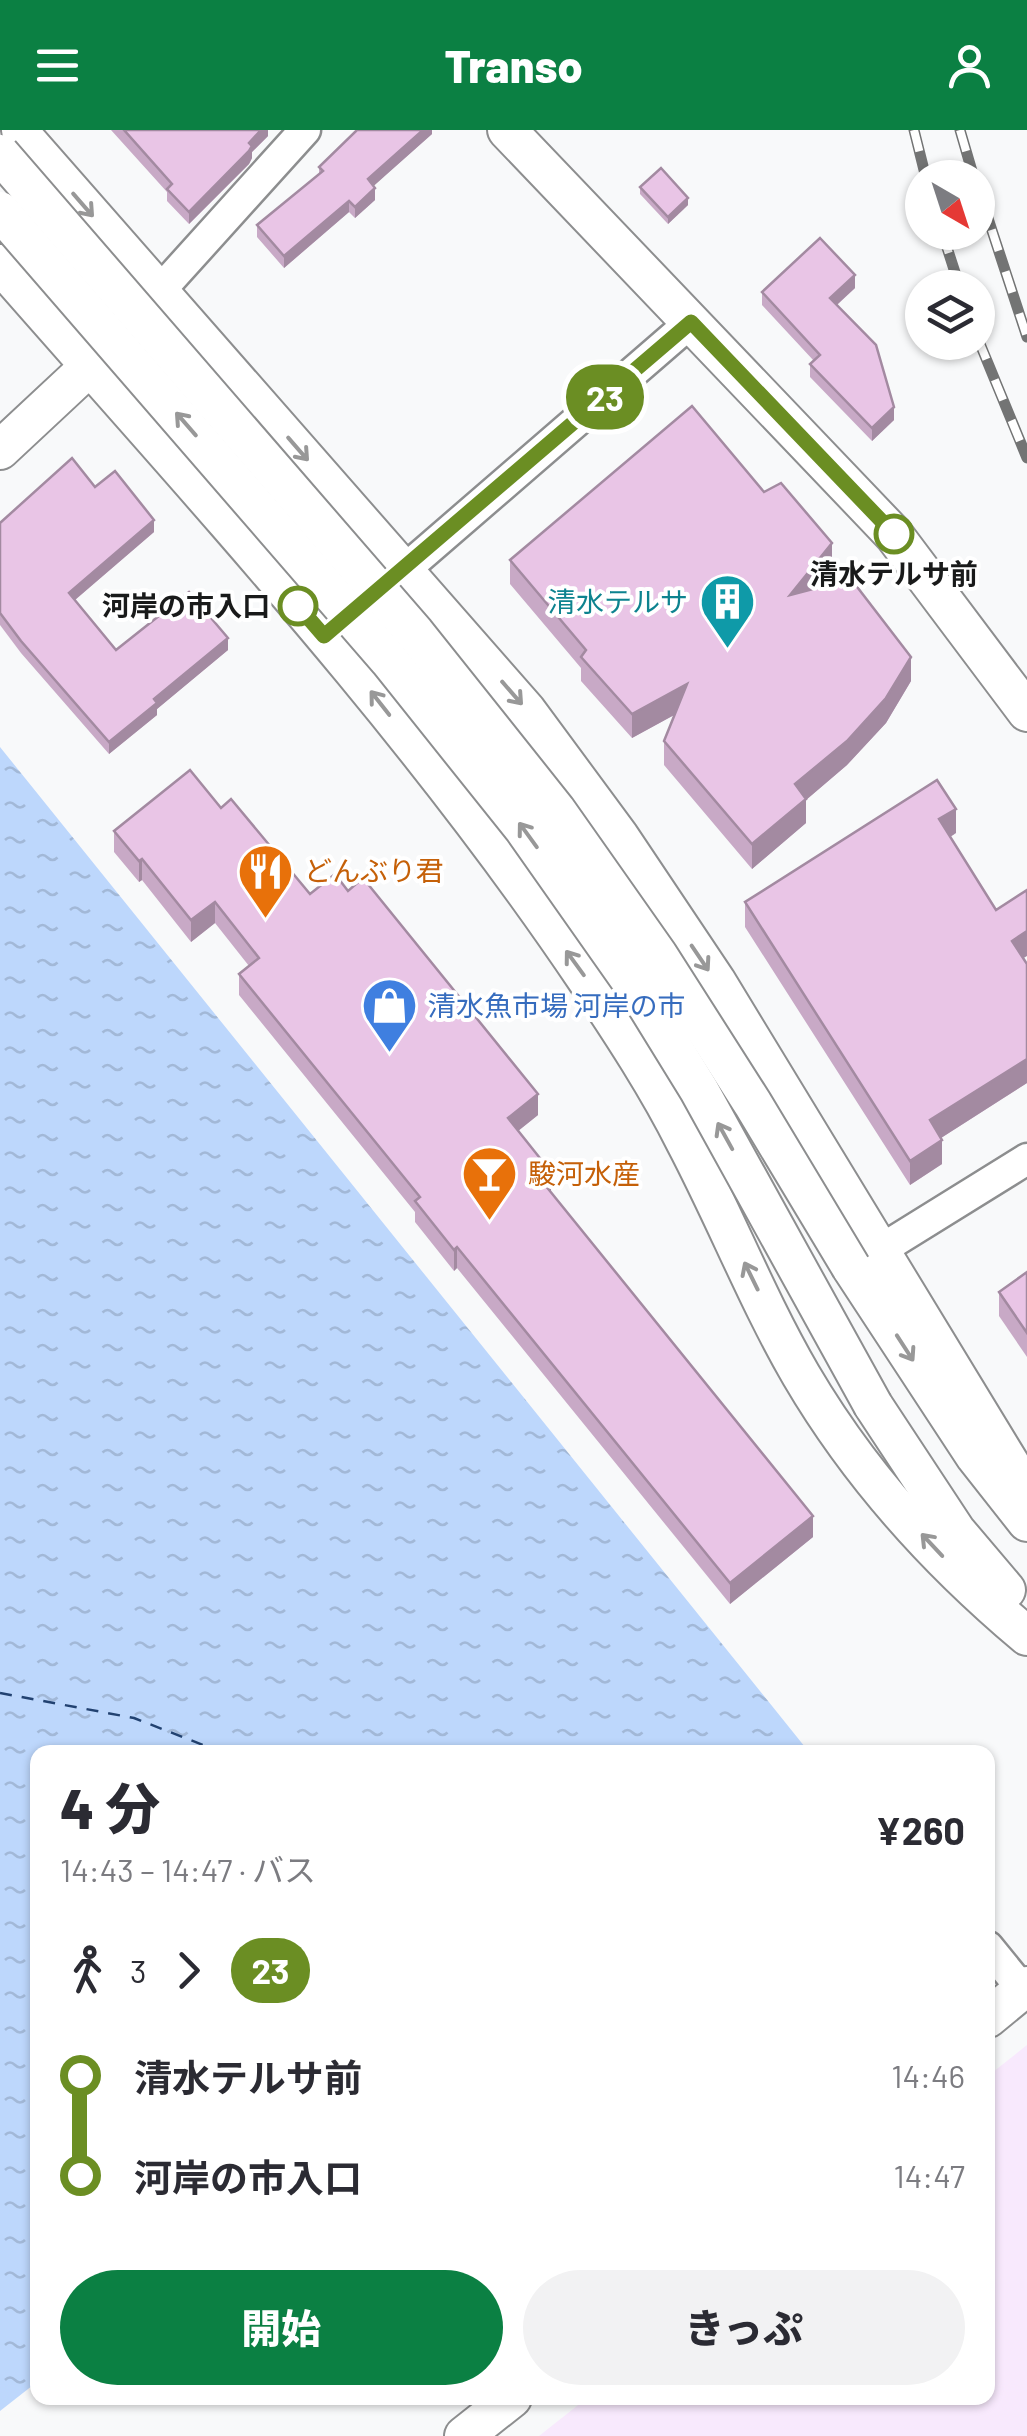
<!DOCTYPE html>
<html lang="ja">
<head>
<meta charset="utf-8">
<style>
  :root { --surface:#fff; --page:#f2f2f3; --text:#2b2b33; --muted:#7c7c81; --accent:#0b8043 }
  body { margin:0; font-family:Barlow,"Noto Sans JP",sans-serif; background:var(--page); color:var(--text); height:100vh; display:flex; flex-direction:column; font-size:38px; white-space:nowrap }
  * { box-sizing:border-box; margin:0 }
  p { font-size:32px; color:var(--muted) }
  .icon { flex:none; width:55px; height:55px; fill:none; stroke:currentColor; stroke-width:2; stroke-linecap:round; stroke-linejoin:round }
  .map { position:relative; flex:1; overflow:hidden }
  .details { position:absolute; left:30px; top:1615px; width:965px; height:660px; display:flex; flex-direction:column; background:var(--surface); border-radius:20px; box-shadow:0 2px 8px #0004 }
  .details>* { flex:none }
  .badge { padding:0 20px; border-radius:32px; font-size:35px; line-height:65px }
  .needle { width:65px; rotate:141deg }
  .buttons { position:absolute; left:905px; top:30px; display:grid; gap:20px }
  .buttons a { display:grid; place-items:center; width:90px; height:90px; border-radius:50%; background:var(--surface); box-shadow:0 2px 8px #0004; font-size:50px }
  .map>.badge { position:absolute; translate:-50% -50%; box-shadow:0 0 0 5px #fff }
  .legs { display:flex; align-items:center; gap:15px; height:110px; padding:0 30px; font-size:32px }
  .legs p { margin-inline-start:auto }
  .head { display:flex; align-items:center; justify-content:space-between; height:170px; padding:0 30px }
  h1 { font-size:55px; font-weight:800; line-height:75px }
  .primary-button { display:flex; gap:20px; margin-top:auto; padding:20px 30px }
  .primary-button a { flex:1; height:115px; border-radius:60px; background:var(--accent); color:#fff; font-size:40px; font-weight:800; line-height:115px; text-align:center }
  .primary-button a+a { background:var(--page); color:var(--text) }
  ul { padding:0 30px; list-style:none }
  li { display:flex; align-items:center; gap:35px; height:100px; font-size:38px }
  li i { display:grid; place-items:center; width:15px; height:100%; margin:0 12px; background:currentColor }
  li i::after { content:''; width:25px; height:25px; margin:-12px; border:8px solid; border-radius:50%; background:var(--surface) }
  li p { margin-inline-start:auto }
  li:first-child i { background:linear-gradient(#0000 50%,currentColor 0) }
  li:last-child i { background:linear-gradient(currentColor 50%,#0000 0) }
  header { display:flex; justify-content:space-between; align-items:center; height:130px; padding:0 30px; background:var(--accent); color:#fff; font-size:45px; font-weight:800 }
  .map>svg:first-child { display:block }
  .industrial { fill:#f8e9fd }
  .water { fill:url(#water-ripples) }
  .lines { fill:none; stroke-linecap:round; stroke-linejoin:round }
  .ferry { stroke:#224271; stroke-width:2.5; stroke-dasharray:12 10; stroke-linecap:butt }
  .minor-casing { stroke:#8d8e8f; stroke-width:35 }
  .tertiary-casing { stroke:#8d8e8f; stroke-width:42 }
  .minor { stroke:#fff; stroke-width:30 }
  .tertiary { stroke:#fff; stroke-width:38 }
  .rail-casing { stroke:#737474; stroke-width:11 }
  .rail { stroke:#fff; stroke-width:8; stroke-dasharray:22; stroke-linecap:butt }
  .tertiary-bridge-casing { stroke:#8d8e8f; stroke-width:42; stroke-linecap:butt }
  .tertiary-bridge { stroke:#fff; stroke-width:38 }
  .wall { fill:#c8a9c6 }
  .shaded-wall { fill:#a38aa1 }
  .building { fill:#e9c5e6; stroke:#a38aa1; stroke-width:2.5 }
  .oneway { stroke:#989898 }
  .line-1-casing { stroke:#fff; stroke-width:22 }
  .line-1 { stroke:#6b8e23; stroke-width:15 }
  .stop-1-dot { fill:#fff; stroke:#6b8e23; stroke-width:5 }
  .labels { text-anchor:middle; stroke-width:8; stroke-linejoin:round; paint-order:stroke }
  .stop-label { font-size:28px; font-weight:bold; fill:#191a1a; stroke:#fff }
  .culture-label { font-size:28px; fill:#0d838f; stroke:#fff; text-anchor:end }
  .food-label { font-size:28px; fill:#c56008; stroke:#fff; text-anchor:start }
  .shop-label { font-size:28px; fill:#366cbe; stroke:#fff; text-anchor:start }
</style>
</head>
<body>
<header><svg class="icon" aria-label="menu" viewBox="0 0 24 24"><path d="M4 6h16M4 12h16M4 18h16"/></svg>Transo<svg class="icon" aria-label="person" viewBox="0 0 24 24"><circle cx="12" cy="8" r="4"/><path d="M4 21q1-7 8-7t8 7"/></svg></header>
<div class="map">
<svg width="1027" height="2306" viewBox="0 0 1027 2306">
  <defs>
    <pattern id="water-ripples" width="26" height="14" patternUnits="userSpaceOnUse" patternTransform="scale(2.5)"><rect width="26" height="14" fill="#bdd7fc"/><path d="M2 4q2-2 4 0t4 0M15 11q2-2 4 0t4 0" fill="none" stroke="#a2b8d7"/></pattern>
  </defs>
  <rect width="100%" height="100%" fill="#f8f9fa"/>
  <path class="industrial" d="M1027 1915V2306H539L587 2268H988V1946Z"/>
  <path class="water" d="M0 617 809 1622H38L37 2252 0 2281Z"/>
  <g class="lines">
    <path class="ferry" d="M0 1563 134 1588 221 1622"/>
    <defs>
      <g id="minor">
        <path d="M146 176 305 0"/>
        <path d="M387 455 691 192"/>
        <path d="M882 1119 1027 1029"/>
        <path d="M988 1817 1023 1860"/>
      </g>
      <g id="tertiary">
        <path d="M21 0 26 10 526 580 619 706 716 851 1027 1362"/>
        <path d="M507 0 894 405 1027 582"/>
        <path d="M0 134C203 366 415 594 587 850 622 902 658 957 686 1013 726 1089 758 1171 801 1245 859 1344 940 1433 1027 1506"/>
        <path d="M0 320 90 236"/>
        <path d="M851 1137 975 1326 1027 1392"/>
        <path d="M873 1275 956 1401 1006 1460"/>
        <path d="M988 1888 1027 1856"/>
        <path d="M464 2306 512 2268"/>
      </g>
    </defs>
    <use href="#minor" class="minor-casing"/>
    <use href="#tertiary" class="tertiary-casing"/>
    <use href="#minor" class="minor"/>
    <use href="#tertiary" class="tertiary"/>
    <defs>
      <g id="rail">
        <path d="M914 0 926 48"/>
        <path d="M960 0 974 48"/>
        <path d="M978 58 1027 207"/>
        <path d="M942 102 960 158"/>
        <path d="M978 209 1027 328"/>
      </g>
    </defs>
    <use href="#rail" class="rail-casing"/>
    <use href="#rail" class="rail"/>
    <defs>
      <g id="tertiary-bridge">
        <path d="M0 24 415 503 556 680 658 825 753 974 851 1137"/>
        <path d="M0 81 389 530 524 699 638 861 699 960 873 1275"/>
      </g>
    </defs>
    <use href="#tertiary-bridge" class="tertiary-bridge-casing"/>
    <use href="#tertiary-bridge" class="tertiary-bridge"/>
  </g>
  <g class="wall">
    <path d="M111 0H268V6L252 22V28L249 34 189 94 167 71V62Z"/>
    <path d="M432 0V4L373 56 375 70 355 88 349 82 284 138 257 107V95L319 45V37Z"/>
    <path d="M640 57 688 75 668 94 640 64Z"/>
    <path d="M855 158 837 175 894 290 872 311 810 247V234L814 231 762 175V162Z"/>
    <path d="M95 357 154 402 75 470 116 520H228L157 579V585L109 624 21 523 0 495V393Z"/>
    <path d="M764 362 832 437 815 459 911 551 886 593 847 635 806 670V693L752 739 664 635V611L674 585 632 608 581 551V538L510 454V430Z"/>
    <path d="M221 678 538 985 518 1001 551 1062 813 1407 730 1474 457 1138 454 1141 415 1092V1082L239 865V844L249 836 215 793 191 812 142 750 139 752 114 722V701Z"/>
    <path d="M956 703 950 707 1027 834V953L941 1008 942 1034 910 1055 745 797V772Z"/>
    <path d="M1027 1142V1227L999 1186V1162Z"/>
  </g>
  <g class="shaded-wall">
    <path d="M261 0H268V6L252 22V28L249 34 189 94V82Z"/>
    <path d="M423 0H432V4L368 61V49Z"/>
    <path d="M375 58V70L355 88V77Z"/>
    <path d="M688 68V75L668 94V87Z"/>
    <path d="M349 71V82L284 138V126Z"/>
    <path d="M855 145V158L830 181V168Z"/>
    <path d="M894 277V290L872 311V298Z"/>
    <path d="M154 390V402L69 475V463Z"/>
    <path d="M832 413V437L790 489V465Z"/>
    <path d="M228 508V520L157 579V585L109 624V612L154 569Z"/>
    <path d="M911 527V551L886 593 847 635 806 670V693L752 739V714L795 654Z"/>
    <path d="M687 554V578L632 608V584Z"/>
    <path d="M956 679V703L939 714V689Z"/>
    <path d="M142 729V750L139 752V731Z"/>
    <path d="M215 772V793L191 812V790Z"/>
    <path d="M1027 801V826L1012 835V811Z"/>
    <path d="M1027 929V953L930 1015V990Z"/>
    <path d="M538 964V985L508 1009V988Z"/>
    <path d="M942 1010V1034L910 1055V1031Z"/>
    <path d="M551 1042V1063L541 1050Z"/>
    <path d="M457 1117V1138L454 1141V1120Z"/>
    <path d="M813 1386V1407L730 1474V1453Z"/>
  </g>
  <g class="building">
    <path d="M124 0H261L249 13 252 16 249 21 189 82 167 59 172 54Z"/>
    <path d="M357 0H423L368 49 375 58 355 77 349 71 284 126 257 95 323 41 319 37Z"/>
    <path d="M661 38 688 68 668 87 640 57Z"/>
    <path d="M820 108 855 145 830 168 876 215 894 277 872 298 810 234 820 225 762 162Z"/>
    <path d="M692 276 764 362 781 353 832 413 790 465 851 449 911 527 886 568 847 611 795 654 806 669 752 714 664 611 687 554 632 584 581 527 586 520 510 430Z"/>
    <path d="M72 328 95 357 115 341 154 390 69 463 116 520 189 462 228 508 154 569 157 573 109 612 21 511 0 483V393Z"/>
    <path d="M190 640 221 678 231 669 310 764 335 744 348 761 363 748 538 964 508 988 551 1042 541 1050 813 1386 730 1453 457 1117 454 1120 415 1071 420 1067 239 844 259 828 215 772 191 790 142 729 139 731 114 701Z"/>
    <path d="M937 650 956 679 939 689 996 780 1027 760V801L1012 811 1027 834V929L930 990 942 1010 910 1031 745 772Z"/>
    <path d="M1027 1142V1203L999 1162Z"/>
  </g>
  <defs><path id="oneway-shaft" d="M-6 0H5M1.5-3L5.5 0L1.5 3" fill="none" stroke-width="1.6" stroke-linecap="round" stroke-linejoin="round" transform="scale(2.5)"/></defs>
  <g class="oneway">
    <use href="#oneway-shaft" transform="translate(83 75) rotate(49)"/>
    <use href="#oneway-shaft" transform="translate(186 294) rotate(-131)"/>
    <use href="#oneway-shaft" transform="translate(298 319) rotate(49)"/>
    <use href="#oneway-shaft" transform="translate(512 563) rotate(49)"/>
    <use href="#oneway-shaft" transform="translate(380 573) rotate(-128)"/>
    <use href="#oneway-shaft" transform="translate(528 705) rotate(-126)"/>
    <use href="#oneway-shaft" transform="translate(700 828) rotate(56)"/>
    <use href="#oneway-shaft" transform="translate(575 833) rotate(-126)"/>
    <use href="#oneway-shaft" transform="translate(725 1006) rotate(-119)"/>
    <use href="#oneway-shaft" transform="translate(751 1146) rotate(-116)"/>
    <use href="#oneway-shaft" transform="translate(905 1218) rotate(57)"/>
    <use href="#oneway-shaft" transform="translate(932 1415) rotate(-133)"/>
  </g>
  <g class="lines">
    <defs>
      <path id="line-1" d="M298 476 324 506 691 192 894 404"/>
    </defs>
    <use href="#line-1" class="line-1-casing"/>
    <use href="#line-1" class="line-1"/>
  </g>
  <defs>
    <symbol id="building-pin" viewBox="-11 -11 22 30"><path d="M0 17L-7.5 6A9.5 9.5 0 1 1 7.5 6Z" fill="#0f9aa8" stroke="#fff"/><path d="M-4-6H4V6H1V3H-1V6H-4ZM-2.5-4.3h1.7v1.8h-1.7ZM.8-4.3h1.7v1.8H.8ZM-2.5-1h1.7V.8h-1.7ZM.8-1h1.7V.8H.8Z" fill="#fff"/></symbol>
    <symbol id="restaurant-pin" viewBox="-11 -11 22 30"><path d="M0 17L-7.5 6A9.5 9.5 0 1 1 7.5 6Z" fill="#e8710a" stroke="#fff"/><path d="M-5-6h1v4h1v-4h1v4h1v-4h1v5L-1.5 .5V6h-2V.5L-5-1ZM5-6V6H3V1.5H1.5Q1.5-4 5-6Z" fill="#fff"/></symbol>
    <symbol id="shop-pin" viewBox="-11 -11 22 30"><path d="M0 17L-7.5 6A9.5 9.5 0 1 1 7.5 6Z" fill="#3f7fe0" stroke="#fff"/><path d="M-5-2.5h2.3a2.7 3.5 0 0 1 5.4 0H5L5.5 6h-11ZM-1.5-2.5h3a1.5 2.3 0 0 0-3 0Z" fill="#fff"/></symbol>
    <symbol id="bar-pin" viewBox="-11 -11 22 30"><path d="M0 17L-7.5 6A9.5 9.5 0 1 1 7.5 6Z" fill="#e8710a" stroke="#fff"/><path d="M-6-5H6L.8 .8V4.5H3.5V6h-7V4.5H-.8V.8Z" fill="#fff"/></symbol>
  </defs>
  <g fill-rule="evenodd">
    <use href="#building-pin" x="696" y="440" width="63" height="86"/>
    <use href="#restaurant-pin" x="234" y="710" width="63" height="86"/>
    <use href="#shop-pin" x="358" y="844" width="63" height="86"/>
    <use href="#bar-pin" x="458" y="1012" width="63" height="86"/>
  </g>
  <g class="stop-1-dot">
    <circle cx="894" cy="404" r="18"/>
    <circle cx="298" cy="476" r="18"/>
  </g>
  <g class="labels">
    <g class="stop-label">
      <text x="894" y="454">清水テルサ前</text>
      <text x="270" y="486" text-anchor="end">河岸の市入口</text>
    </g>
    <g class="culture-label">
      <text x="688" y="482">清水テルサ</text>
    </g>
    <g class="food-label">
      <text x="304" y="751">どんぶり君</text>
      <text x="528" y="1054">駿河水産</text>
    </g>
    <g class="shop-label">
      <text x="428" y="886">清水魚市場 河岸の市</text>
    </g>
  </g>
</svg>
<div class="buttons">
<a><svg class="needle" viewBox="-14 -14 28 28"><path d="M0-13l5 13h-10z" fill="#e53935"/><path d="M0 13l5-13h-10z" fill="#7c7c81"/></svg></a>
<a><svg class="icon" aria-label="layers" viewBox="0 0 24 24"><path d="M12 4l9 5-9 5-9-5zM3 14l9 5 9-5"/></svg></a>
</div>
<b class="badge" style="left:605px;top:267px;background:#6b8e23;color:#fff">23</b>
<section class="details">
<div class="head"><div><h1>4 分</h1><p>14:43 – 14:47 · バス</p></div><b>¥260</b></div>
<div class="legs"><svg class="icon" aria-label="walk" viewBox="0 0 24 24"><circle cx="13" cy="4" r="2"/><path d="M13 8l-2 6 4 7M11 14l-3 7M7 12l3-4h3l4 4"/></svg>3<svg class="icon" aria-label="forward" viewBox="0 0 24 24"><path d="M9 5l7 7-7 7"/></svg><b class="badge" style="background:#6b8e23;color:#fff">23</b></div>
<ul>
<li><i style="color:#6b8e23"></i><b>清水テルサ前</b><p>14:46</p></li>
<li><i style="color:#6b8e23"></i><b>河岸の市入口</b><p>14:47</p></li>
</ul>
<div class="primary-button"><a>開始</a><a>きっぷ</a></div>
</section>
</div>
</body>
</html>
